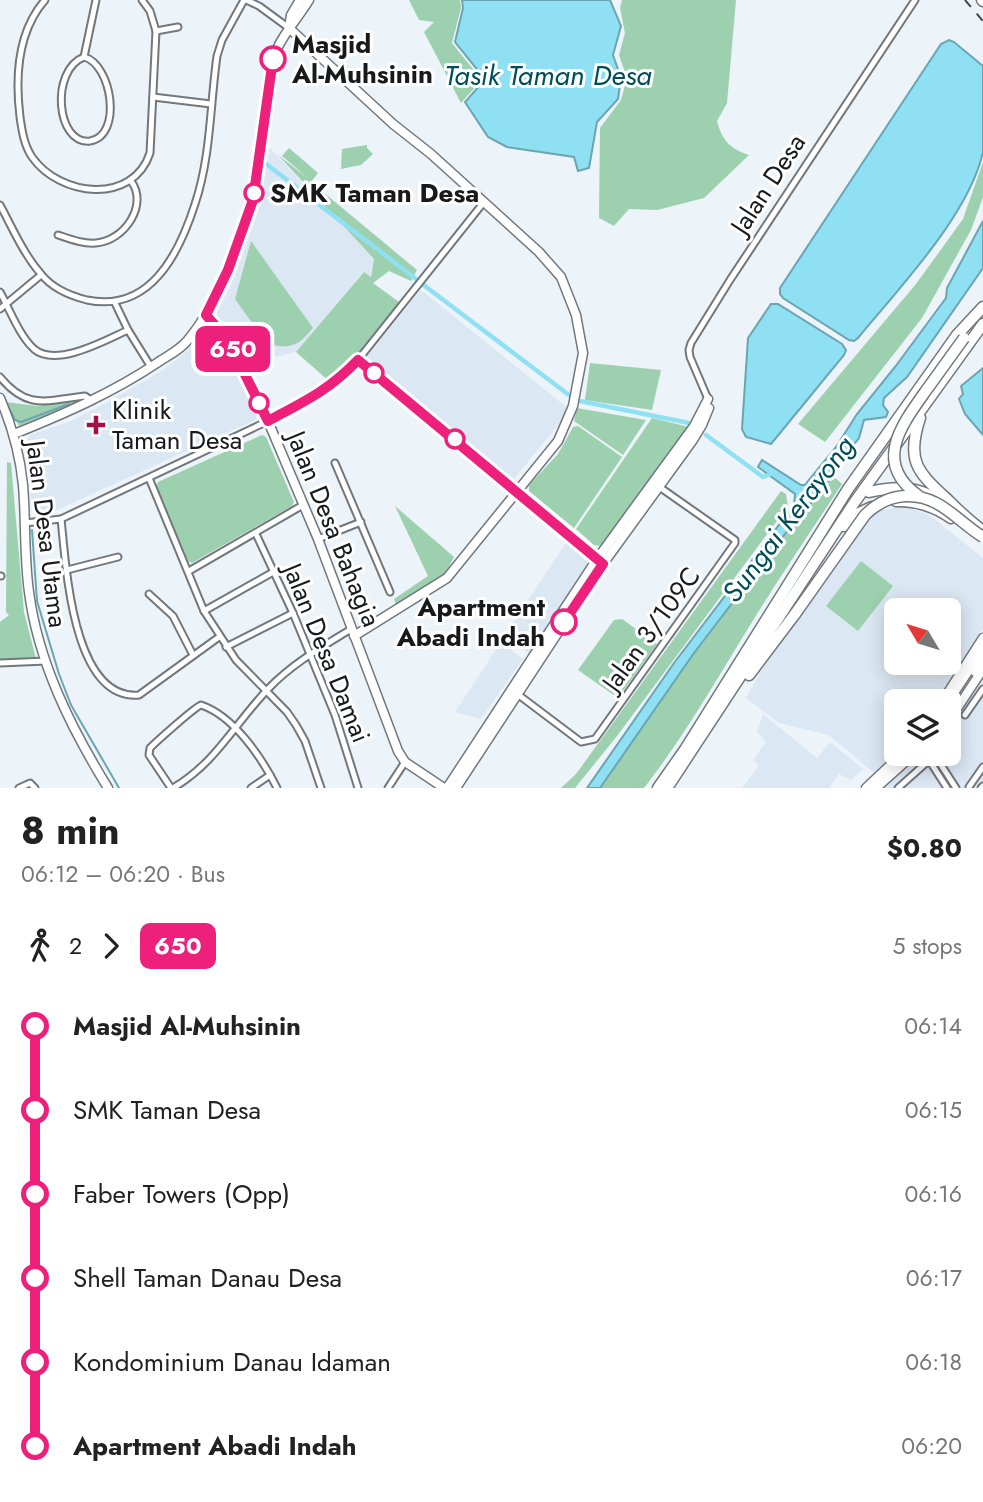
<!DOCTYPE html>
<html lang="en">
<head>
<meta charset="utf-8">
<style>
  :root { --surface:#fff; --page:#f6f6f6; --text:#222; --muted:#767676 }
  body { margin:0; font-family:Jost,sans-serif; background:var(--page); color:var(--text); height:100vh; display:flex; flex-direction:column; font-size:26px; white-space:nowrap }
  * { box-sizing:border-box; margin:0 }
  p { font-size:23px; color:var(--muted) }
  .icon { flex:none; width:38px; height:38px; fill:none; stroke:currentColor; stroke-width:2; stroke-linecap:round; stroke-linejoin:round }
  .map { position:relative; height:788px; overflow:hidden }
  .sheet { display:flex; flex-direction:column; background:var(--surface); flex:1 }
  .sheet>* { flex:none }
  .badge { padding:0 14px; border-radius:10px; font-size:24px; line-height:46px }
  .needle { width:46px; rotate:308deg }
  .buttons { position:absolute; left:884px; top:598px; display:grid; gap:14px }
  .buttons a { display:grid; place-items:center; width:77px; height:77px; border-radius:10px; background:var(--surface); box-shadow:0 4px 18px #0003; font-size:35px }
  .map>.badge { position:absolute; translate:-50% -50%; box-shadow:0 0 0 4px #fff }
  .legs { display:flex; align-items:center; gap:10px; height:77px; padding:0 21px; font-size:23px }
  .legs p { margin-inline-start:auto }
  .overview { display:flex; align-items:center; justify-content:space-between; height:119px; padding:0 21px }
  h1 { font-size:38px; font-weight:700; line-height:52px }
  ul { padding:0 21px; list-style:none }
  li { display:flex; align-items:center; gap:24px; height:84px; font-size:26px }
  li i { display:grid; place-items:center; width:10px; height:100%; margin:0 9px; background:currentColor }
  li i::after { content:''; width:18px; height:18px; margin:-9px; border:5px solid; border-radius:50%; background:var(--surface) }
  li p { margin-inline-start:auto }
  li:first-child i { background:linear-gradient(#0000 50%,currentColor 0) }
  li:last-child i { background:linear-gradient(currentColor 50%,#0000 0) }
  .map>svg:first-child { display:block }
  .built { fill:#dbe7f3; fill-rule:evenodd }
  .green { fill:#9dd0af }
  .water { fill:#8fe0f2; stroke:#6ba4b2; stroke-width:2 }
  .lines { fill:none; stroke-linecap:round; stroke-linejoin:round }
  .stream { stroke:#6ba4b2; stroke-width:2 }
  .canal { stroke:#8fe0f2; stroke-width:4.5 }
  .street-casing { stroke:#71777d; stroke-width:9 }
  .secondary-casing { stroke:#71777d; stroke-width:11 }
  .highway-casing { stroke:#71777d; stroke-width:13 }
  .street { stroke:#fff; stroke-width:5 }
  .secondary { stroke:#fff; stroke-width:8 }
  .highway { stroke:#fff; stroke-width:10 }
  .rail { stroke:#45484b; stroke-width:2; stroke-dasharray:9 9; stroke-linecap:butt }
  .highway-bridge-casing { stroke:#71777d; stroke-width:13; stroke-linecap:butt }
  .highway-bridge { stroke:#fff; stroke-width:10 }
  .line-1-casing { stroke:#fff; stroke-width:16 }
  .line-1 { stroke:#ed207b; stroke-width:10 }
  .stop-1-dot { fill:#fff; stroke:#ed207b; stroke-width:3.5 }
  .poi-dot { fill:#a30e4d; stroke:#fff; stroke-width:2.5 }
  .labels { text-anchor:middle; stroke-width:6; stroke-linejoin:round; paint-order:stroke }
  .stop-label { font-size:26px; font-weight:bold; fill:#17191b; stroke:#fff; text-anchor:start }
  .street-label { font-size:26px; fill:#17191b; stroke:#fff }
  .poi-label { font-size:26px; fill:#17191b; stroke:#fff; text-anchor:start }
  .water-label { font-size:28px; font-style:italic; fill:#004d5a; stroke:#fff }
</style>
</head>
<body>
<div class="map">
<svg width="983" height="788" viewBox="0 0 983 788">
  <rect width="100%" height="100%" fill="#ecf3f9"/>
  <g class="built">
    <path d="M270 148 374 259 370 277 363 272 296 352 262 360 248 342 239 347 218 322 217 313 232 283 253 226 261 198Z"/>
    <path d="M421 290 570 410 514 479 365 359Z"/>
    <path d="M211 333 231 358 257 416 255 420 57 510 36 512 32 510 26 443 30 435 71 421 106 403 163 370 188 350 202 334Z"/>
    <path d="M903 506 929 515 983 558V629L935 702H896V752L874 773 829 735 779 723 746 698 767 660 862 524 871 515 883 510ZM896 611H948V663H896Z"/>
    <path d="M568 540 592 559 530 654 505 635Z"/>
    <path d="M501 642 523 659 481 719 455 712Z"/>
    <path d="M983 677V788H882L921 754H948L949 726 958 716Z"/>
    <path d="M763 714 817 758 830 742 863 769 851 780 839 774 829 788H742L759 766 753 760 766 742 757 732Z"/>
  </g>
  <g class="green">
    <path d="M409 0H460L461 8 452 43 477 74 478 84 461 103 424 32 434 22 419 20Z"/>
    <path d="M622 0H736L727 103 717 121C722 140 730 149 749 155L704 198 657 210 629 209 614 226 599 218 600 128 621 100 627 78 619 55 625 33 620 8Z"/>
    <path d="M367 145V148L373 154 361 165 341 169 342 149Z"/>
    <path d="M289 148 318 173 311 182 417 270 411 281 389 271 373 283 399 302 358 355 330 382 296 352 364 272 371 277 374 259 278 155 309 179 282 156Z"/>
    <path d="M983 162V197L971 230 922 318 825 442 798 424 916 284 963 219Z"/>
    <path d="M251 241 313 328C297 347 291 349 267 344L235 299Z"/>
    <path d="M590 363 661 370 652 410 585 400Z"/>
    <path d="M89 399 19 426 6 402 37 406Z"/>
    <path d="M577 408 646 420 623 455 574 421Z"/>
    <path d="M652 418 689 427 601 546 594 545 576 529Z"/>
    <path d="M578 426 622 457 574 528 529 491V485L558 454 573 427Z"/>
    <path d="M262 435 266 437 294 502 292 506 192 563 188 561 156 487 158 482Z"/>
    <path d="M7 462 11 463 24 612 36 659H0V622L9 615 6 612Z"/>
    <path d="M831 474 842 484C814 527 784 570 757 614 720 673 687 733 644 788H600L694 653 798 517 821 492Z"/>
    <path d="M781 491 786 494 788 506 617 736 575 788H561L576 774Z"/>
    <path d="M395 506 454 557 445 574 396 605 394 599 428 576Z"/>
    <path d="M861 561 893 586 858 631 826 606Z"/>
    <path d="M622 619 657 644 618 698 578 670 614 620Z"/>
  </g>
  <g class="water">
    <path d="M462 0H610L621 26 613 55 621 78 618 99 597 122 589 168 578 171 574 157 507 147 488 137 465 102 481 84 479 72 455 42 463 8Z"/>
    <path d="M949 40 954 42 983 66C983 89 983 132 983 152 969 215 899 288 858 338L854 341 849 340 783 298 780 294V288L941 44Z"/>
    <path d="M983 221V268L907 377 884 398 883 405 888 412 886 417 864 420 859 438 847 453 834 464 830 478 821 492 798 517 694 653 600 788H587L674 663 794 505 795 494 758 467 762 460 801 485H805L836 447 857 414 895 367 946 298 947 288Z"/>
    <path d="M771 304H778L842 344 846 350 844 355 771 444 746 437 742 429 748 338Z"/>
    <path d="M983 368V435L965 414 959 399 963 394 961 386Z"/>
  </g>
  <g class="lines">
    <g class="stream">
      <path d="M7 404 15 420 21 422 69 404"/>
      <path d="M32 530 37 601 59 674 71 705 119 788"/>
    </g>
    <g class="canal">
      <path d="M265 163 416 279"/>
      <path d="M421 283 569 395"/>
      <path d="M580 401 689 423"/>
      <path d="M706 435 763 477 771 474"/>
    </g>
    <defs>
      <g id="street">
        <path d="M45 0C17 32 15 76 20 117 22 131 24 145 32 157 60 197 133 205 150 153L156 31 150 11 142 0"/>
        <path d="M246 0 259 6 289 28"/>
        <path d="M156 31 178 27"/>
        <path d="M84 57C112 64 123 136 90 141 56 145 50 70 84 57Z"/>
        <path d="M84 57 96 0"/>
        <path d="M153 97 211 104"/>
        <path d="M0 205C12 227 24 255 41 274 52 288 71 296 87 300 150 313 179 254 195 204 211 156 210 105 217 56L222 40 244 0"/>
        <path d="M58 235C70 239 83 244 96 243 124 241 149 205 131 181"/>
        <path d="M0 292C10 310 19 335 34 349 56 368 106 340 128 330"/>
        <path d="M115 303 128 330 151 367"/>
        <path d="M0 309 41 275"/>
        <path d="M358 360 598 560"/>
        <path d="M0 377C28 411 47 400 85 396L92 401"/>
        <path d="M708 399 690 357 689 350 691 343 730 280 915 0"/>
        <path d="M335 463 390 592"/>
        <path d="M149 478 204 611 236 660 287 712 296 725 305 741 321 788"/>
        <path d="M61 519C66 564 72 701 139 695L219 637"/>
        <path d="M25 523 61 519 268 421 323 392 339 380 358 360 484 202"/>
        <path d="M256 534 293 613 335 715 358 788"/>
        <path d="M318 539 361 522"/>
        <path d="M67 570 118 557"/>
        <path d="M189 571 303 505"/>
        <path d="M0 576H1"/>
        <path d="M149 594 173 616 193 655"/>
        <path d="M204 611 275 571"/>
        <path d="M226 647 293 613"/>
        <path d="M0 663 46 661"/>
        <path d="M516 693 581 742 595 739 735 543V540L658 486"/>
        <path d="M965 715 983 689"/>
        <path d="M934 754 956 788"/>
        <path d="M929 760 947 788"/>
        <path d="M969 787 983 767"/>
        <path d="M19 788 30 783 35 788"/>
        <path d="M171 788 149 755 150 748C157 741 195 707 201 705 234 716 262 758 277 788"/>
        <path d="M173 788C216 763 235 723 269 688 293 663 322 647 351 629"/>
        <path d="M251 788 270 775"/>
        <path d="M388 788 405 762"/>
        <path d="M898 788 935 755"/>
        <path d="M981 788 983 786"/>
      </g>
      <g id="secondary">
        <path d="M289 28 393 124 431 154 539 252 561 277 576 315 583 353 573 406 558 441 447 578 354 636"/>
        <path d="M289 28 291 15 300 0"/>
        <path d="M206 315 228 339 268 421 318 539 398 751 405 762 444 788"/>
        <path d="M0 398C12 426 20 454 23 485 26 520 24 557 29 592 38 662 71 728 108 788"/>
        <path d="M14 434C64 414 112 393 157 363 167 356 180 350 187 341 216 307 245 240 254 196 258 173 261 150 264 127 266 101 266 73 277 49 285 31 299 17 309 0"/>
        <path d="M975 672 983 660"/>
        <path d="M942 702 983 638"/>
        <path d="M948 702 983 649"/>
        <path d="M948 722 983 669"/>
        <path d="M447 788 597 559 694 426 708 399"/>
        <path d="M456 788 603 564 693 440 702 425 709 408"/>
        <path d="M866 788 902 754"/>
        <path d="M876 788 914 754"/>
      </g>
      <g id="highway">
        <path d="M982 0 983 1"/>
        <path d="M920 418C905 463 919 473 950 502 960 512 971 522 983 531"/>
        <path d="M869 492C895 486 917 486 939 500"/>
        <path d="M896 501C915 500 936 507 951 518"/>
        <path d="M844 526 857 514 872 507"/>
        <path d="M749 675 795 614"/>
        <path d="M658 788 686 748 848 489 957 335 983 307"/>
        <path d="M667 788 854 503 983 324"/>
      </g>
    </defs>
    <use href="#street" class="street-casing"/>
    <use href="#secondary" class="secondary-casing"/>
    <use href="#highway" class="highway-casing"/>
    <use href="#street" class="street"/>
    <use href="#secondary" class="secondary"/>
    <use href="#highway" class="highway"/>
    <path class="rail" d="M965 0 983 21"/>
    <defs>
      <g id="highway-bridge">
        <path d="M919 496C873 464 900 427 925 392 938 374 951 356 964 338"/>
        <path d="M795 614 865 515C876 504 889 497 905 496 939 494 957 521 983 537"/>
      </g>
    </defs>
    <use href="#highway-bridge" class="highway-bridge-casing"/>
    <use href="#highway-bridge" class="highway-bridge"/>
  </g>
  <g class="lines">
    <defs>
      <path id="line-1" d="M273 59 253 200 228 270 206 315 228 340 268 421C305 401 328 391 358 360L603 564 564 622"/>
    </defs>
    <use href="#line-1" class="line-1-casing"/>
    <use href="#line-1" class="line-1"/>
  </g>
  <g class="stop-1-dot">
    <circle cx="273" cy="59" r="12"/>
    <circle cx="254" cy="193" r="9"/>
    <circle cx="374" cy="373" r="9"/>
    <circle cx="259" cy="403" r="9"/>
    <circle cx="455" cy="439" r="9"/>
    <circle cx="564" cy="622" r="12"/>
  </g>
  <path class="poi-dot" d="M92.5 414.5h7v7h7v7h-7v7h-7v-7h-7v-7h7z"/>
  <g class="labels">
    <g class="stop-label">
      <text x="292" y="53">Masjid<tspan x="292" dy="30">Al-Muhsinin</tspan></text>
      <text x="270" y="202">SMK Taman Desa</text>
      <text x="545" y="616" text-anchor="end">Apartment<tspan x="545" dy="30">Abadi Indah</tspan></text>
    </g>
    <g class="street-label">
      <text transform="translate(768 184) rotate(-57)" y="9">Jalan Desa</text>
      <text transform="translate(334 529) rotate(68)" y="9">Jalan Desa Bahagia</text>
      <text transform="translate(47 534) rotate(83)" y="9">Jalan Desa Utama</text>
      <text transform="translate(651 629) rotate(-54)" y="9">Jalan 3/109C</text>
      <text transform="translate(327 653) rotate(68)" y="9">Jalan Desa Damai</text>
    </g>
    <g class="poi-label">
      <text x="112" y="419">Klinik<tspan x="112" dy="30">Taman Desa</tspan></text>
    </g>
    <g class="water-label">
      <text x="548" y="85">Tasik Taman Desa</text>
      <text transform="translate(788 519) rotate(-53)" y="10">Sungai Kerayong</text>
    </g>
  </g>
</svg>
<div class="buttons">
<a><svg class="needle" viewBox="-14 -14 28 28"><path d="M0-13l5 13h-10z" fill="#e53935"/><path d="M0 13l5-13h-10z" fill="#767676"/></svg></a>
<a><svg class="icon" aria-label="layers" viewBox="0 0 24 24"><path d="M12 4l9 5-9 5-9-5zM3 14l9 5 9-5"/></svg></a>
</div>
<b class="badge" style="left:233px;top:349px;background:#ed207b;color:#fff">650</b>
</div>
<section class="sheet">
<div class="overview"><div><h1>8 min</h1><p>06:12 – 06:20 · Bus</p></div><b>$0.80</b></div>
<div class="legs"><svg class="icon" aria-label="walk" viewBox="0 0 24 24"><circle cx="13" cy="4" r="2"/><path d="M13 8l-2 6 4 7M11 14l-3 7M7 12l3-4h3l4 4"/></svg>2<svg class="icon" aria-label="forward" viewBox="0 0 24 24"><path d="M9 5l7 7-7 7"/></svg><b class="badge" style="background:#ed207b;color:#fff">650</b><p>5 stops</p></div>
<ul>
<li><i style="color:#ed207b"></i><b>Masjid Al-Muhsinin</b><p>06:14</p></li>
<li><i style="color:#ed207b"></i><span>SMK Taman Desa</span><p>06:15</p></li>
<li><i style="color:#ed207b"></i><span>Faber Towers (Opp)</span><p>06:16</p></li>
<li><i style="color:#ed207b"></i><span>Shell Taman Danau Desa</span><p>06:17</p></li>
<li><i style="color:#ed207b"></i><span>Kondominium Danau Idaman</span><p>06:18</p></li>
<li><i style="color:#ed207b"></i><b>Apartment Abadi Indah</b><p>06:20</p></li>
</ul>
</section>
</body>
</html>
